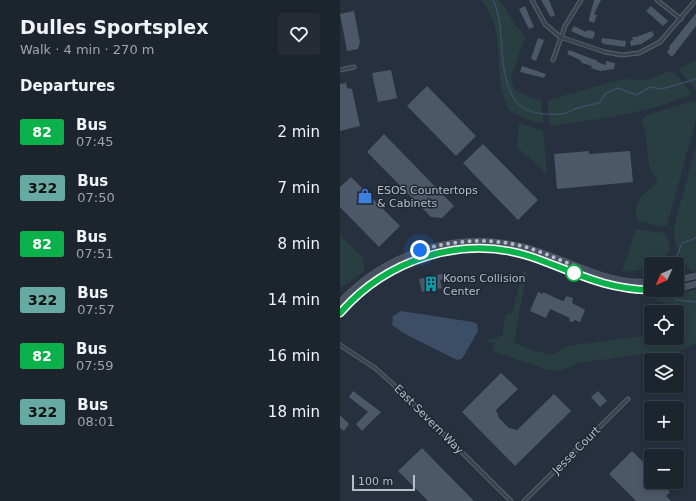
<!DOCTYPE html>
<html lang="en">
<head>
<meta charset="utf-8">
<style>
  :root { --surface:#1c242e; --page:#252c36; --text:#f1f3f6; --muted:#a0a4aa; --line:#3a414a }
  body { margin:0; font-family:"DejaVu Sans",sans-serif; background:var(--page); color:var(--text); height:100vh; display:flex; flex-direction:column; font-size:15px; white-space:nowrap }
  * { box-sizing:border-box; margin:0 }
  p { font-size:13px; color:var(--muted) }
  .icon { flex:none; width:22px; height:22px; fill:none; stroke:currentColor; stroke-width:2; stroke-linecap:round; stroke-linejoin:round }
  .map { position:relative; flex:1; overflow:hidden }
  .side { display:flex; flex-direction:column; background:var(--surface); width:340px }
  .side>* { flex:none }
  .badge { padding:0 8px; border-radius:3px; font-size:14px; line-height:26px }
  .needle { width:26px; rotate:225deg }
  .tools { position:absolute; left:304px; top:257px; display:grid; gap:8px }
  .tools a { display:grid; place-items:center; width:40px; height:40px; border-radius:4px; background:var(--surface); box-shadow:0 2px 6px #0003,0 0 0 1px var(--line); font-size:20px }
  .scale { position:absolute; left:12px; bottom:10px; width:63px; box-sizing:border-box; padding-left:4px; border:2px solid #b6bdc9; border-top:0; font-size:11px; line-height:14px; white-space:nowrap; color:#b6bdc9; -webkit-text-stroke:3px #1f2734; paint-order:stroke }
  .you { position:absolute; width:20px; height:20px; margin:-10px; border:3px solid #fff; border-radius:50%; background:#1a73e8; box-shadow:0 0 0 6px #1a73e833 }
  .map>.badge { position:absolute; translate:-50% -50%; box-shadow:0 0 0 2px #fff }
  h2 { padding:0 20px; font-size:15px; line-height:36px }
  .round { display:grid; place-items:center; flex:none; width:42px; height:42px; border-radius:4px; background:var(--page) }
  .head { display:flex; align-items:center; justify-content:space-between; height:68px; padding:0 20px }
  h1 { font-size:19px; font-weight:700; line-height:30px }
  ul { padding:0; list-style:none }
  li { display:flex; align-items:center; gap:12px; height:56px; padding:0 20px }
  li div { flex:1 }
  li b { display:block; font-size:15px }
  li em { font-style:normal }
  li .badge { min-width:44px; font-weight:700; text-align:center }
  main { display:flex; flex:1; min-height:0 }
  .map>svg:first-child { display:block }
  .green { fill:#293e40 }
  .water { fill:#3c4d66 }
  .lines { fill:none; stroke-linecap:round; stroke-linejoin:round }
  .stream { stroke:#3c4d66; stroke-width:1.5 }
  .building { fill:#4c5767 }
  .street-casing { stroke:#58606c; stroke-width:5 }
  .secondary-casing { stroke:#58606c; stroke-width:6 }
  .street { stroke:#3a424e; stroke-width:3 }
  .secondary { stroke:#485161; stroke-width:4.5 }
  .line-casing { stroke:#fff; stroke-width:9 }
  .line { stroke:#0db14b; stroke-width:6 }
  .walk { stroke:#b6bdc9; stroke-width:4; stroke-dasharray:0 7.2 }
  .stop-dot { fill:#fff; stroke:#0db14b; stroke-width:2 }
  .labels { text-anchor:middle; stroke-width:3; stroke-linejoin:round; paint-order:stroke }
  .poi-label { font-size:11px; fill:#b6bdc9; stroke:#1f2734; text-anchor:start }
  .street-label { font-size:11px; fill:#b6bdc9; stroke:#1f2734 }
</style>
</head>
<body>
<main>
<section class="side">
<div class="head"><div><h1>Dulles Sportsplex</h1><p>Walk · 4 min · 270 m</p></div><a class="round"><svg class="icon" aria-label="heart" viewBox="0 0 24 24"><path d="M12 20l-8-8c-3-5 5-10 8-4 3-6 11-1 8 4z"/></svg></a></div>
<h2>Departures</h2>
<ul>
<li><span class="badge" style="background:#0db14b;color:#fff">82</span><div><b>Bus</b><p>07:45</p></div><em>2 min</em></li>
<li><span class="badge" style="background:#67aaa1;color:#111">322</span><div><b>Bus</b><p>07:50</p></div><em>7 min</em></li>
<li><span class="badge" style="background:#0db14b;color:#fff">82</span><div><b>Bus</b><p>07:51</p></div><em>8 min</em></li>
<li><span class="badge" style="background:#67aaa1;color:#111">322</span><div><b>Bus</b><p>07:57</p></div><em>14 min</em></li>
<li><span class="badge" style="background:#0db14b;color:#fff">82</span><div><b>Bus</b><p>07:59</p></div><em>16 min</em></li>
<li><span class="badge" style="background:#67aaa1;color:#111">322</span><div><b>Bus</b><p>08:01</p></div><em>18 min</em></li>
</ul>
</section>
<div class="map">
<svg width="356" height="501" viewBox="0 0 356 501">
  <rect width="100%" height="100%" fill="#26303e"/>
  <g class="green">
    <path d="M140 0H160L176 26 185 37 171 78 174 89 189 97 201 100 204 124 186 119 169 110C166 103 162 94 161 86 157 58 162 22 140 0Z"/>
    <path d="M356 60V90L338 69Z"/>
    <path d="M331 71 335 73 352 94C308 114 258 119 211 126L208 114V100L283 79 305 80Z"/>
    <path d="M354 101 356 102V120L327 225 322 227 299 221C288 206 305 192 317 183 317 176 313 175 311 170 304 153 310 138 301 120L307 115Z"/>
    <path d="M179 123 203 131 207 174 177 147Z"/>
    <path d="M356 146V271H352C340 261 333 242 334 227Z"/>
    <path d="M296 229 324 233 327 236 330 250 320 263 311 264V267L294 271 282 272Z"/>
    <path d="M0 235 23 258 25 271 2 287 0 285Z"/>
    <path d="M183 271 187 273 174 342 191 350 212 355 227 346 311 335V338H337V312H322L325 303 315 300 320 296 356 290V343L339 352H320L238 363 220 371 208 370 152 351 155 343 147 342 150 339 162 336 166 314 172 313Z"/>
  </g>
  <path class="water" d="M61 311 133 322 137 324 138 331 122 359 117 360 65 334 52 325 53 316Z"/>
  <g class="lines">
    <g class="stream">
      <path d="M153 0C161 16 161 37 162 54 166 95 175 118 221 114 226 114 231 111 235 109 243 106 251 105 259 103L266 93 278 88 297 95 310 87 322 89 356 79"/>
      <path d="M334 264 342 243 356 238"/>
      <path d="M333 295 336 300 356 302"/>
    </g>
  </g>
  <g class="building">
    <path d="M201 0H209L215 15 212 17 210 16Z"/>
    <path d="M254 0H261L254 14 257 15 254 23 249 21V19Z"/>
    <path d="M185 6 194 27 189 29 179 9Z"/>
    <path d="M311 6 328 21 323 26 306 11Z"/>
    <path d="M14 11 20 42 18 49 7 51 0 14Z"/>
    <path d="M356 13V26L332 57 327 52 330 48 329 47Z"/>
    <path d="M234 26 246 32 247 30 253 31 255 33 253 39 244 37 231 31Z"/>
    <path d="M312 31 314 35 311 38 301 44 291 46 290 41 293 40 292 37H296Z"/>
    <path d="M198 38 204 40 196 61 191 59Z"/>
    <path d="M262 38 286 41 285 47 264 44 261 42Z"/>
    <path d="M229 50 250 58 258 61 257 62 266 65V61L275 63 274 69 260 71 251 68 252 66 242 63 240 60 227 54Z"/>
    <path d="M182 66 206 74 204 78 180 72Z"/>
    <path d="M51 70 57 98 38 102 32 73Z"/>
    <path d="M6 83 7 88 12 89 20 126 0 131V84Z"/>
    <path d="M87 86 136 136 116 156 67 106Z"/>
    <path d="M44 134 114 206 102 218 91 217 27 152Z"/>
    <path d="M143 144 198 200 178 220 123 163Z"/>
    <path d="M249 151V154L290 151 293 182 217 189 214 154Z"/>
    <path d="M11 177 60 226 39 247 0 207V187Z"/>
    <path d="M106 273 107 279 100 280 102 288 82 292 79 279Z"/>
    <path d="M198 292 203 294V292L220 300 224 301 226 296 233 298 232 303 245 310 240 322 235 320 232 322 229 321 230 318 210 309 206 318 190 311Z"/>
    <path d="M161 373 178 389 156 410 159 418 169 428 177 430 214 394 231 411 175 466 122 412Z"/>
    <path d="M13 391 41 412 22 431 16 424 28 412 9 397Z"/>
    <path d="M258 391 267 401 260 407 251 397Z"/>
    <path d="M0 415 9 424 4 431 0 428Z"/>
    <path d="M82 448 134 501H88L58 471Z"/>
    <path d="M292 451 311 470V482H319L330 492 326 496 331 501H296L269 474Z"/>
  </g>
  <g class="lines">
    <defs>
      <g id="street">
        <path d="M192 0 205 24 220 37 265 52 282 55 299 53 320 42 356 0"/>
        <path d="M317 0 341 19"/>
        <path d="M213 60 225 26 241 0"/>
        <path d="M0 70 14 67"/>
        <path d="M0 345 35 368 53 384 171 501"/>
        <path d="M184 501 288 399"/>
      </g>
      <g id="secondary">
        <path d="M337 280 356 276"/>
        <path d="M337 289 356 284"/>
        <path d="M0 302C51 248 127 227 198 251 227 261 255 276 287 281 295 282 303 282 311 282"/>
        <path d="M0 314C47 260 120 236 189 256 217 265 243 281 272 286 285 289 298 290 311 290"/>
      </g>
    </defs>
    <use href="#street" class="street-casing"/>
    <use href="#secondary" class="secondary-casing"/>
    <use href="#street" class="street"/>
    <use href="#secondary" class="secondary"/>
  </g>
  <g class="lines">
    <defs>
      <path id="line" d="M0 313C47 259 123 234 192 257 235 272 263 289 311 290"/>
    </defs>
    <use href="#line" class="line-casing"/>
    <use href="#line" class="line"/>
    <path class="walk" d="M80 250C115 240 153 237 189 248 205 253 221 261 238 267L234 273"/>
  </g>
  <defs>
    <symbol id="shop-bare" viewBox="-9 -9 18 18"><path d="M-5-2.5h2.3a2.7 3.5 0 0 1 5.4 0H5L5.5 6h-11ZM-1.5-2.5h3a1.5 2.3 0 0 0-3 0Z" fill="#3f7fe0" stroke="#1f2734" stroke-width="2.5" paint-order="stroke"/></symbol>
    <symbol id="building-bare" viewBox="-9 -9 18 18"><path d="M-4-6H4V6H1V3H-1V6H-4ZM-2.5-4.3h1.7v1.8h-1.7ZM.8-4.3h1.7v1.8H.8ZM-2.5-1h1.7V.8h-1.7ZM.8-1h1.7V.8H.8Z" fill="#0f9aa8" stroke="#1f2734" stroke-width="2.5" paint-order="stroke"/></symbol>
  </defs>
  <g fill-rule="evenodd">
    <use href="#shop-bare" x="14" y="185" width="22" height="22"/>
    <use href="#building-bare" x="80" y="273" width="22" height="22"/>
  </g>
  <circle class="stop-dot" cx="234" cy="273" r="8"/>
  <g class="labels">
    <g class="poi-label">
      <text x="37" y="194">ESOS Countertops<tspan x="37" dy="13">&amp; Cabinets</tspan></text>
      <text x="103" y="282">Koons Collision<tspan x="103" dy="13">Center</tspan></text>
    </g>
    <g class="street-label">
      <text transform="translate(89 419) rotate(45)" y="4">East Severn Way</text>
      <text transform="translate(236 450) rotate(-45)" y="4">Jesse Court</text>
    </g>
  </g>
</svg>
<div class="tools">
<a><svg class="needle" viewBox="-14 -14 28 28"><path d="M0-13l5 13h-10z" fill="#e53935"/><path d="M0 13l5-13h-10z" fill="#a0a4aa"/></svg></a>
<a><svg class="icon" aria-label="locate" viewBox="0 0 24 24"><circle cx="12" cy="12" r="6"/><path d="M12 2v4M12 18v4M2 12h4M18 12h4"/></svg></a>
<a><svg class="icon" aria-label="layers" viewBox="0 0 24 24"><path d="M12 4l9 5-9 5-9-5zM3 14l9 5 9-5"/></svg></a>
<a>+</a>
<a>−</a>
</div>
<div class="scale">100 m</div>
<div class="you" style="left:80px;top:250px"></div>
</div>
</main>
</body>
</html>
